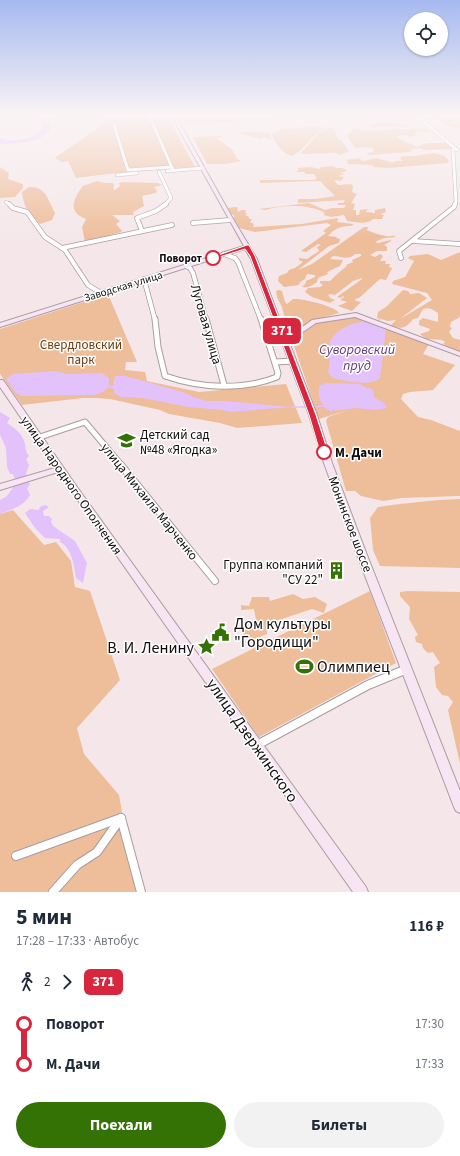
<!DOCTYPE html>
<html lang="ru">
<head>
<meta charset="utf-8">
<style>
  :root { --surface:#fff; --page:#f2f2f3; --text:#1f2937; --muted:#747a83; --accent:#357205 }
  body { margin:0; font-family:"Source Sans 3",sans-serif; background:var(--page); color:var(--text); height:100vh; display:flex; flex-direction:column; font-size:15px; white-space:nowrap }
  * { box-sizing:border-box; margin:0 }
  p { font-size:13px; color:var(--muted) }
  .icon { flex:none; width:22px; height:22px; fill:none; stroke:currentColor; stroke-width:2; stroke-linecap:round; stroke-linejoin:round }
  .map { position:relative; height:892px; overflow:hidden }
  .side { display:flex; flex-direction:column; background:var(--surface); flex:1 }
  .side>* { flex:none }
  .badge { padding:0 8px; border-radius:6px; font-size:14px; line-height:26px }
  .tools { position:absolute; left:404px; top:12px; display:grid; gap:8px }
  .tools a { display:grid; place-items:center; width:44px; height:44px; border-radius:50%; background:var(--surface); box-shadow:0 1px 3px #0004; font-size:20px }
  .map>.badge { position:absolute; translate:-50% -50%; box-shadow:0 0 0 2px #fff }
  .legs { display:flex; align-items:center; gap:6px; height:44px; padding:0 16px; font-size:13px }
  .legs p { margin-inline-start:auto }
  .head { display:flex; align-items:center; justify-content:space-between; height:68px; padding:0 16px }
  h1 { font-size:22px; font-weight:700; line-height:30px }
  .cta { display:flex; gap:8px; margin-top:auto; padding:8px 16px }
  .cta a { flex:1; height:46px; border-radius:24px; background:var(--accent); color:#fff; font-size:16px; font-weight:700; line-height:46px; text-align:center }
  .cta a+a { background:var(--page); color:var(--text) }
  ul { padding:0 16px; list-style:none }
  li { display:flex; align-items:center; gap:14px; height:40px; font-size:15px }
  li i { display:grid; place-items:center; width:6px; height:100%; margin:0 5px; background:currentColor }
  li i::after { content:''; width:10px; height:10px; margin:-5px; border:3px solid; border-radius:50%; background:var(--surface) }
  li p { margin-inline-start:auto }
  li:first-child i { background:linear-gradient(#0000 50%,currentColor 0) }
  li:last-child i { background:linear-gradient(currentColor 50%,#0000 0) }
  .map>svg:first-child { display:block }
  .green { fill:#eebd9a }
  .water { fill:#e3c1fb }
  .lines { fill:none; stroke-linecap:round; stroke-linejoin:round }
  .stream { stroke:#e3c1fb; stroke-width:1.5 }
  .street-far4-casing { stroke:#a99c9f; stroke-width:4 }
  .street-far3-casing { stroke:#a99c9f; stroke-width:5.5 }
  .street-far2-casing { stroke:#a99c9f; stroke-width:7 }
  .street-far1-casing { stroke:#a99c9f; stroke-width:8 }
  .street-casing { stroke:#a99c9f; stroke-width:10 }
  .secondary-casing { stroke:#a99c9f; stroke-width:2 }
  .street-far4 { stroke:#fff; stroke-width:3 }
  .street-far3 { stroke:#fff; stroke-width:4 }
  .street-far2 { stroke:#fff; stroke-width:5 }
  .street-far1 { stroke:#fff; stroke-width:6 }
  .street { stroke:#fff; stroke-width:8 }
  .secondary { fill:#f8e5f3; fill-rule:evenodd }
  .line-1 { fill:#d7263d; stroke:#fff }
  .stop-1-dot { fill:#fff; stroke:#d7263d; stroke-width:2 }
  .labels { text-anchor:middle; stroke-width:3; stroke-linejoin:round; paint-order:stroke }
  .far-stop-label { font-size:11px; font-weight:bold; fill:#100c0d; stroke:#fff; text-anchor:end }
  .far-street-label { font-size:11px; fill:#100c0d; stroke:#fff }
  .street-label { font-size:13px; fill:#100c0d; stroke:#fff }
  .park-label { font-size:13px; fill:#6e3a09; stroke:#fff }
  .poi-label { font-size:13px; fill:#100c0d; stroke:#fff; text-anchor:start }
  .stop-label { font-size:13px; font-weight:bold; fill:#100c0d; stroke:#fff; text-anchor:start }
  .water-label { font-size:14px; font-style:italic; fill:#633a7e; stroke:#fff }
  .near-poi-label { font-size:16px; fill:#100c0d; stroke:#fff; text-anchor:start }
  .near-street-label { font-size:16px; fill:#100c0d; stroke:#fff }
</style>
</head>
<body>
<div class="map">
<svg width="460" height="892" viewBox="0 0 460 892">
  <rect width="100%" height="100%" fill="#f5e7e9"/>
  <g class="green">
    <path d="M116 115H167L195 167 108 174 76 178 68 161 62 162 55 158Z"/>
    <path d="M182 115H292L295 118 186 124Z"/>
    <path d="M434 115H460V128C448 129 442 122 434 115Z"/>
    <path d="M404 122 410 126 373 128 367 124Z"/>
    <path d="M311 127H323L324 129C311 135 305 150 292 156 283 154 275 143 272 134L278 130Z"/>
    <path d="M330 128H333L338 139 341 140 349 151 339 155 336 153 300 154 320 132Z"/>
    <path d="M426 128 431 133 416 131 415 136 409 137 407 135 397 136 399 139 417 147 427 143H447L453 149 425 150 420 148 412 149 411 152 370 155 367 153 373 152 374 149C368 146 362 148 355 148L347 136 354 129 367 131Z"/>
    <path d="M248 131 269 133 272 140 263 137 261 139 237 133Z"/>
    <path d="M221 136 224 137 216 138 232 149 237 159 241 161 225 164H207L193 137Z"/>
    <path d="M434 153 445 156 444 157 447 158 449 161 447 162 449 163 388 168 373 167V165L347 164 348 161 345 160 361 158 360 160 364 161 376 158 395 163V161H402L400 158 402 156H414Z"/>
    <path d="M334 166 336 168H343L347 171 340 173 345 174 338 176 344 177 341 181 334 180 338 185 351 184 353 186 352 192 357 194 351 203 355 204 353 210H356V215H359L360 210 369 209 367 210 366 212 375 213V210L385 208 386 212 380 214 384 215 382 219H373C368 225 355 222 347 221L344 215 331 217 324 215V212C306 204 283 205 265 210L259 209 309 203 325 210 332 208H344L346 205H339L337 203H343L345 200 298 203V199H316L335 196 320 181 260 183V180H313L317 179 314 174H306L304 172H296L299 169 296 168 311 167 319 169 321 167Z"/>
    <path d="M0 167 9 173 8 179 23 184V188L15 197 0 198Z"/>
    <path d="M97 181 105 183H113L114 185 113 189 115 190 120 186 119 183 122 182 158 183 162 185 154 187 157 191 156 193 142 196 144 206 133 212 134 215H112L120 221 116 224 122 231 121 232 110 235 108 237 85 242 82 227 86 219C67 212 73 199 83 186Z"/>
    <path d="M29 187C46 186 48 200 55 213L52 220 40 224C29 218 23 204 22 192Z"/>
    <path d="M237 207 238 212 242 210H246L245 212 247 214 245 215 249 217V219H252L250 222 254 224 253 227 302 224 337 218 338 219 337 222 354 224 351 226C342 226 335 228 328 236L337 237 336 238 340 239 339 243 329 246 298 270 312 264 364 227H368L367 230C373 233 380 235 386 236 391 237 392 234 396 237L384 238 375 242 378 243 391 240V241L384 245 387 247V251H377L370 255 375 257 380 254 383 256 380 261H386L385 264H390L389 267 392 268 386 280 380 279 359 298 355 299 356 301 361 302 352 311 338 306 347 302 340 300 344 297V296L340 298 337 297 362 279V278L353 281 335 295 331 294 328 295 330 298 335 300 330 303 312 297 305 292 308 288 320 287 323 285 320 283V281H330C335 276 340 271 347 266L346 265 353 262 352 260 361 256V254H355C348 261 341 256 333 256L330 259 343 260 340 266 327 272 328 274 318 278 317 282C312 286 308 288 302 287L306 283V281L315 277V275L307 274 305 279 300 282 299 285 284 287 278 281 279 276 287 273 289 270 295 268 303 262 299 260V258L307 259 319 251 317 247 321 245 318 244 306 252 301 251 326 233 323 231 331 225 327 223 255 232 239 228 234 219V215L231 214 226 208Z"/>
    <path d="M460 252V317L451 322 450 327 452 328 449 332 453 338 460 340V352L449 348 443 344 445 342 442 340 426 339 420 334 429 331 430 329 419 325V321L423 318 438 322V313C432 309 429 307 423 309L418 318 413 319C406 329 401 329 390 326L396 320 388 321 377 318 378 312 386 307 403 290 408 291 410 294 419 293 427 298 400 319 432 300 427 293 392 284 393 281 405 277 414 261 408 258 410 256 428 254 441 260Z"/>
    <path d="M279 290 282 291 285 302 287 304 293 299C302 298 335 306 339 313L311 321 296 332H290L288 331 282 307 277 297 276 291Z"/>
    <path d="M108 294 137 362H126L125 370 145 372 147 381 199 392 286 384 302 423 237 428 220 423 169 414 160 410 110 399 96 398H83L22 405 0 374V329Z"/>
    <path d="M358 317 429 344 423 354 455 365 433 390 410 392 403 394 401 399 418 417 431 420 460 431V496L402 498 383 501 361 496 355 491H346L326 421 328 417 351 409 319 419 292 340 317 323Z"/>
    <path d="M460 499V568L380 566 373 550 370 518 378 507C405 503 432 500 460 499Z"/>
    <path d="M13 510 44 545 56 542 71 561 75 587 90 591 120 680 77 728 84 754 119 795 136 892H0V514Z"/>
    <path d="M370 591 396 663 259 737 212 669Z"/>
    <path d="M408 591 460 592V764L448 710 453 702 448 696 442 695 436 687 434 667 440 663 433 652 428 653 423 648 422 644 416 642 415 637 418 635 409 619 410 607 400 596V592Z"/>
    <path d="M293 594 303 599 315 597 327 604 324 613 312 609 267 624V634L250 641 243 637V627L257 626 254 609 241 610V605L249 606 252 597H269L270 601Z"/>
  </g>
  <g class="water">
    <path d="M36 115H48C49 120 52 126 49 131 42 142 12 144 0 144V138C12 143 40 140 43 125Z"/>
    <path d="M366 321 386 329 380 378C370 387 345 381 332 378L328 372C331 361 329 357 329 347 331 330 351 323 366 321Z"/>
    <path d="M55 371 67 374 102 373 109 378V386H113L115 376H125L186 393 193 397 207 401H224L292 407 231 412 222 410 188 407 142 398 120 397 114 393V389L109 387 101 393 94 395 21 396 15 392 6 379 9 376 14 374Z"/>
    <path d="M327 383 360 384C364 388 369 387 373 390L374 397 384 403 387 408 376 410 356 408 330 411C321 407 316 394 320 385Z"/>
    <path d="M0 412 10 418 7 423C15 428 23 434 25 444 26 449 25 451 29 456L26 459 29 465 26 474 30 485 27 488 30 495C23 507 12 509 0 514V500L7 496 16 483 13 474H10L7 467 6 448 0 435Z"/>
    <path d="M45 505 49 507 43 511 44 516H49L52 519 51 522 53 526 75 541 87 563 83 583 76 578C74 566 72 548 60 542V539L45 538 35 528 25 513 30 509 39 510 40 507Z"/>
  </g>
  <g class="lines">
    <g class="stream">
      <path d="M376 322 380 319"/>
      <path d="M292 407H305"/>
      <path d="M314 407 324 406"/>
    </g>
    <defs>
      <g id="street-far4">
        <path d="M149 115 173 170"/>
        <path d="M416 115 457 150"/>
        <path d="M114 125 128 170 172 167"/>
        <path d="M453 150 456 202 455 205"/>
        <path d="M167 171 203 168"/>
        <path d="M159 172 171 198 165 205"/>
        <path d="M117 175 137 173"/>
        <path d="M6 202 10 205"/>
      </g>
      <g id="street-far3">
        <path d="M9 204 13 208 27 212 45 237 65 250 88 285 101 293"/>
        <path d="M193 223 230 220"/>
        <path d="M142 231 137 218 156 211 166 204"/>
        <path d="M413 241 460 244"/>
        <path d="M62 248 172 225"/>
        <path d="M224 254 235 258 238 262 261 320"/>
        <path d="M401 258 399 251 454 207 455 204"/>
        <path d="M186 266 190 268 193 273 206 320"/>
        <path d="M144 279 155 320"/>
      </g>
      <g id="street-far2">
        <path d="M155 319 158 347 165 376C200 388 242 391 277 377L278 373 261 319"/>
        <path d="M206 319 224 385"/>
        <path d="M275 362 293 361"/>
        <path d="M40 437 85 422 122 466"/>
      </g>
      <path id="street-far1" d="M121 465 215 581"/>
      <g id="street">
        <path d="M257 745 368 685 407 669"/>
        <path d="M121 818 141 892"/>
        <path d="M16 856 121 818"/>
        <path d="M53 892 77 865 97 852 121 818"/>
      </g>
      <g id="secondary">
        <path d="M171 115H175L233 219 257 259 286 336 293 334 312 320 356 313 460 352V356L355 317 316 323 297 336 288 339 317 415 332 463 367 555 460 791V813L456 811 454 807 357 555 324 463 309 415 251 259 245 249 0 327V323L244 246Z"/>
        <path d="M0 380H3L77 487 366 887 368 892H353L58 472 0 490V484L55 468 0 387Z"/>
      </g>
    </defs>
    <use href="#street-far4" class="street-far4-casing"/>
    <use href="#street-far3" class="street-far3-casing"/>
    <use href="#street-far2" class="street-far2-casing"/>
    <use href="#street-far1" class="street-far1-casing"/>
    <use href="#street" class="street-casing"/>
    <use href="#secondary" class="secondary-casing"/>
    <use href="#street-far4" class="street-far4"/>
    <use href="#street-far3" class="street-far3"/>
    <use href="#street-far2" class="street-far2"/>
    <use href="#street-far1" class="street-far1"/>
    <use href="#street" class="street"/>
    <use href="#secondary" class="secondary"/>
  </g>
  <linearGradient id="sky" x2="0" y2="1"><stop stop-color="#a6b9f0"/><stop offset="0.48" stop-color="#faf4f5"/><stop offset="1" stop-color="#faf4f5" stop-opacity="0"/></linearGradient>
  <rect width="460" height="240" fill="url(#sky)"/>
  <path class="line-1" d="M247 245H249L255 256 316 415 328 452 327 453 324 454 320 452 309 415 250 256 245 249 213 259 210 258Z"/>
  <defs>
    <symbol id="school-bare" viewBox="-9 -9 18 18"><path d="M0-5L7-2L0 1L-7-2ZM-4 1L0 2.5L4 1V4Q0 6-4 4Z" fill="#357205" stroke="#fff" stroke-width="2.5" paint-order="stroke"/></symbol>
    <symbol id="building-bare" viewBox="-9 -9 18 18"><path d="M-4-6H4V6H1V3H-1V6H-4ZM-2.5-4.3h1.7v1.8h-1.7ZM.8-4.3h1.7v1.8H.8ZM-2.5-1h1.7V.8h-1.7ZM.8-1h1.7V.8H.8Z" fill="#357205" stroke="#fff" stroke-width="2.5" paint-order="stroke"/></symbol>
    <symbol id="civic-bare" viewBox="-9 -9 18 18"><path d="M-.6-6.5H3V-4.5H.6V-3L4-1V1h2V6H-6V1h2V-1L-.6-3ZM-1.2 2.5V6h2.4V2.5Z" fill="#357205" stroke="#fff" stroke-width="2.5" paint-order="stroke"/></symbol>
    <symbol id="sight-bare" viewBox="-9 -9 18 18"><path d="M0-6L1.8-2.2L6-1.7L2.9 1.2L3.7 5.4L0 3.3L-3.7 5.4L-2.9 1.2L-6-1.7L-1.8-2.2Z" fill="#357205" stroke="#fff" stroke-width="2.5" paint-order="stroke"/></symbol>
    <symbol id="stadium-bare" viewBox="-9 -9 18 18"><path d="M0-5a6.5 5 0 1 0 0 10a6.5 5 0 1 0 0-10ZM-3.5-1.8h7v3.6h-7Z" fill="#357205" stroke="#fff" stroke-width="2.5" paint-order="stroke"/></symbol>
  </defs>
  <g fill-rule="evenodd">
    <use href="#school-bare" x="114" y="428" width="25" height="25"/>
    <use href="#building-bare" x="324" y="558" width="25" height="25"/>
    <use href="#civic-bare" x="208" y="620" width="25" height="25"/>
    <use href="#sight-bare" x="194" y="634" width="25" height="25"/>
    <use href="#stadium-bare" x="292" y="654" width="25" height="25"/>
  </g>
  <g class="stop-1-dot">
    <circle cx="213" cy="258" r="7"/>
    <circle cx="324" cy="452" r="7"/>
  </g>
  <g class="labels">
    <g class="far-stop-label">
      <text x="202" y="262">Поворот</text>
    </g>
    <g class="far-street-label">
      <text transform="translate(123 286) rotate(-17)" y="4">Заводская улица</text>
    </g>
    <g class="street-label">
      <text transform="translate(207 324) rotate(74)" y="5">Луговая улица</text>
      <text transform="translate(72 485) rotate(55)" y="5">улица Народного Ополчения</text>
      <text transform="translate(150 501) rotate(51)" y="5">улица Михаила Марченко</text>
      <text transform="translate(351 524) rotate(69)" y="5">Монинское шоссе</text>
    </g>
    <g class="park-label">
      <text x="81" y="349">Свердловский<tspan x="81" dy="15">парк</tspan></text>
    </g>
    <g class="poi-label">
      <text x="140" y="439">Детский сад<tspan x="140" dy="15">№48 «Ягодка»</tspan></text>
      <text x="323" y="569" text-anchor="end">Группа компаний<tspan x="323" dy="15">"СУ 22"</tspan></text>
    </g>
    <g class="stop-label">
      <text x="335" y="457">М. Дачи</text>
    </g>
    <g class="water-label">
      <text x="357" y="354">Суворовский<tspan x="357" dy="16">пруд</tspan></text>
    </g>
    <g class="near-poi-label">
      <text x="234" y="629">Дом культуры<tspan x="234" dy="18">"Городищи"</tspan></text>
      <text x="194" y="653" text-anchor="end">В. И. Ленину</text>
      <text x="317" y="672">Олимпиец</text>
    </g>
    <g class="near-street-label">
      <text transform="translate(253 740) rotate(55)" y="6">улица Дзержинского</text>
    </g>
  </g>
</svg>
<div class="tools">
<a><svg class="icon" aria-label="locate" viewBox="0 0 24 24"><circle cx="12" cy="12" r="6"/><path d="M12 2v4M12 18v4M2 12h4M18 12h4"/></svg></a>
</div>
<b class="badge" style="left:282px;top:331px;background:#d7263d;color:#fff">371</b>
</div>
<section class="side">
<div class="head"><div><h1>5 мин</h1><p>17:28 – 17:33 · Автобус</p></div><b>116 ₽</b></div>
<div class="legs"><svg class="icon" aria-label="walk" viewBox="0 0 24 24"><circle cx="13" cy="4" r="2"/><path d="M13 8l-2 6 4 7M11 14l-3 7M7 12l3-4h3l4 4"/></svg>2<svg class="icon" aria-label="forward" viewBox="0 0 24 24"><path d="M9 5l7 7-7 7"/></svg><b class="badge" style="background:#d7263d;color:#fff">371</b></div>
<ul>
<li><i style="color:#d7263d"></i><b>Поворот</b><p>17:30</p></li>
<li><i style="color:#d7263d"></i><b>М. Дачи</b><p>17:33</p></li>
</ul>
<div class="cta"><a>Поехали</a><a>Билеты</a></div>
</section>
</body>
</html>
